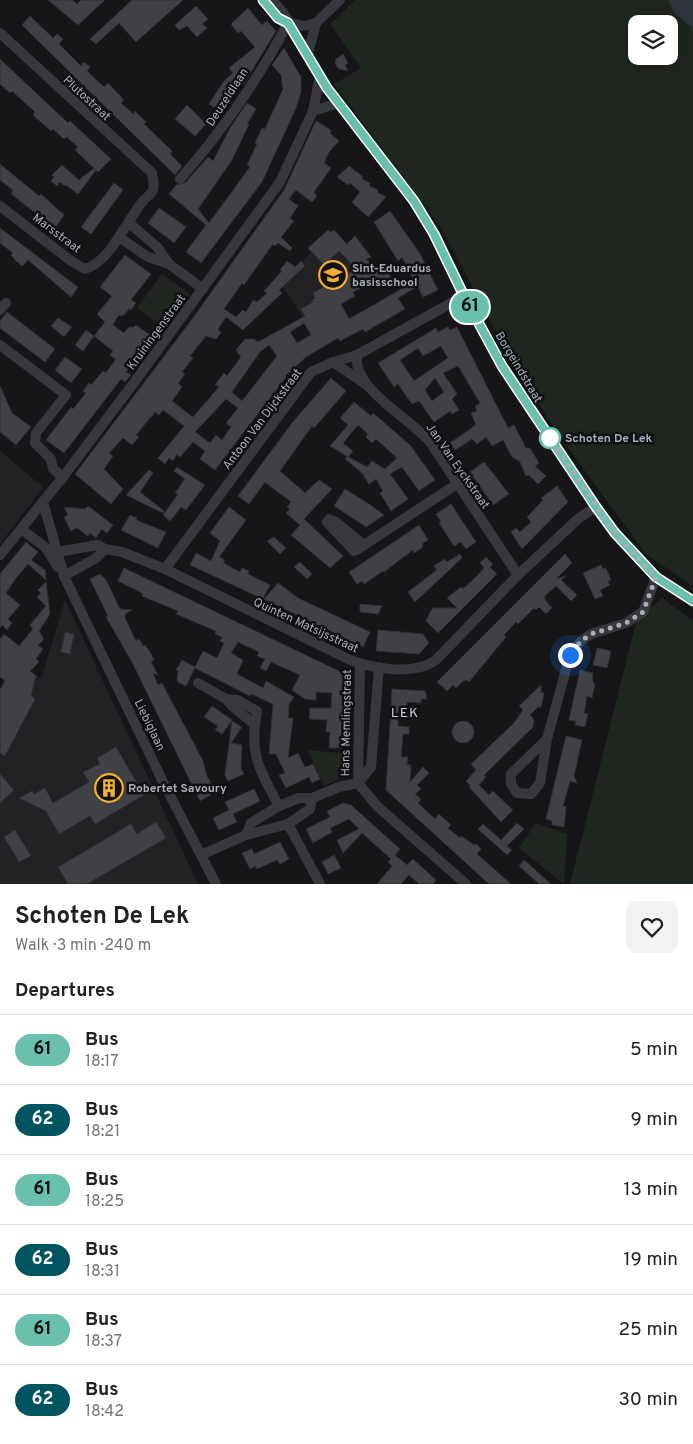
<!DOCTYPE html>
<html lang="en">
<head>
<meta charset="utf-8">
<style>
  :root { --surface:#fff; --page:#f2f2f2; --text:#202124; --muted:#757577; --line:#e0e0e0 }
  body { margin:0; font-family:Overpass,sans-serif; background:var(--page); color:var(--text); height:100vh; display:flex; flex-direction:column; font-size:19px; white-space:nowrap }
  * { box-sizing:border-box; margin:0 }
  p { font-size:16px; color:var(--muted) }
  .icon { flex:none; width:28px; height:28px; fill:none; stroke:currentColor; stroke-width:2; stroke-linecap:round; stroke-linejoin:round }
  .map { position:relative; height:884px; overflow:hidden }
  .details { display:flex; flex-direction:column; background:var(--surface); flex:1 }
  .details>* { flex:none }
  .badge { padding:0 10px; border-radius:16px; font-size:18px; line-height:32px }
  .buttons { position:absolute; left:628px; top:15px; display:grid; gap:10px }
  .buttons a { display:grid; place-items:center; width:50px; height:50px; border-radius:10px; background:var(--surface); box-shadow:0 2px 12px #0003; font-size:25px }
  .you { position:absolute; width:25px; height:25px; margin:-12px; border:4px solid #fff; border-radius:50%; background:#1a73e8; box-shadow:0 0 0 8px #1a73e833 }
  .map>.badge { position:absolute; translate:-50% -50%; box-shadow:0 0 0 2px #fff }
  h2 { padding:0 15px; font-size:19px; line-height:45px }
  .round { display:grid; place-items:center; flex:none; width:52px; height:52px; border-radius:10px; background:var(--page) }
  .head { display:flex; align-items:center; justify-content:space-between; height:85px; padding:0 15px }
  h1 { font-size:24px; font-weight:700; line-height:38px }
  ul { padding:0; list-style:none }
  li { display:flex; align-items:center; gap:15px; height:70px; padding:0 15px; border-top:1px solid var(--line) }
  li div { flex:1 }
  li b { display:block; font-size:19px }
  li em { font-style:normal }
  li .badge { min-width:55px; font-weight:700; text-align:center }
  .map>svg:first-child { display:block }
  .built { fill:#222225 }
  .green { fill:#1e261f; fill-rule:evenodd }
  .water { fill:#2c353c }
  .building { fill:#404145; stroke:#303034; fill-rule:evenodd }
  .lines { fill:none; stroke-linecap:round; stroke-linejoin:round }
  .minor { stroke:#37383d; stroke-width:10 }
  .line-casing { stroke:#fff; stroke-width:11 }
  .line { stroke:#69c0ac; stroke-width:8 }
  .walk { stroke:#a8adb8; stroke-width:5; stroke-dasharray:0 9 }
  .stop-dot { fill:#fff; stroke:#69c0ac; stroke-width:2.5 }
  .labels { text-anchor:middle; stroke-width:5; stroke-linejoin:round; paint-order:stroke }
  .street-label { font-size:12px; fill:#a8adb8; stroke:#111113 }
  .poi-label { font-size:12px; font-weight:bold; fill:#a8adb8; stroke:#111113; text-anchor:start }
  .stop-label { font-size:12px; font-weight:bold; fill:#a8adb8; stroke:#111113; text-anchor:start }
  .neighbourhood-label { font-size:14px; letter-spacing:1px; fill:#c9ccd4; stroke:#111113 }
</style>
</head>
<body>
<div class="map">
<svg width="693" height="884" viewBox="0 0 693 884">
  <rect width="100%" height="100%" fill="#161618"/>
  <g class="built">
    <path d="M334 230 347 244 349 241 380 273 303 317 280 283Z"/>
    <path d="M0 451 43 487 0 544Z"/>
    <path d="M65 600 198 884H0V689L19 661 41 679Z"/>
  </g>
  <g class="green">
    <path d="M355 0H693V586L646 554 558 434 515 367 441 228 334 84 361 68 330 24ZM636 24H669V56H636Z"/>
    <path d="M162 274 190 294 165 328 137 308Z"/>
    <path d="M662 598 693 621V884H570L637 619Z"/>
    <path d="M308 750 349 754C348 776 343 777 324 786Z"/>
    <path d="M536 823 567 834 564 884 519 848Z"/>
  </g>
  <path class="water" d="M668 0H693V28L675 14Z"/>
  <g class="building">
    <path d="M48 0H72L77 4 81 0H105L78 25Z"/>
    <path d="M132 0H183L136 42 119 23 96 44 90 39Z"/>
    <path d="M196 6 208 19 202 24 207 28 197 37 187 26 179 30 175 25Z"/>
    <path d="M248 8 262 25 267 21 276 31 243 85 239 80 227 90 231 93 220 111 209 104 224 81 233 73 229 68 255 47 241 31 238 33 231 24Z"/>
    <path d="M30 16 53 38 57 34 63 39 59 44 81 66 84 62 90 67 87 71 104 87 108 83 124 100 121 103 133 114 135 111 146 122 144 124 172 151 170 154 182 166 175 175 22 25Z"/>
    <path d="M284 48 301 77V92L296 108 262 182 201 263 186 252 206 225 169 194 176 185 185 183 208 157 213 161 230 128 247 103 256 109 247 124H249L232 160 198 209 209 223 250 167 247 165 257 144 255 143 262 128 265 129 283 89 281 75 272 65Z"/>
    <path d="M343 54 348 63 345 65 348 71 339 69 335 64 336 59Z"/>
    <path d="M0 59 68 123 70 121 111 159 98 172 75 150 78 147 67 137 64 139 53 129 51 131 33 115 35 112 12 91 10 93 0 84Z"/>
    <path d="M187 105 206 124 195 136 175 119Z"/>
    <path d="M316 121 331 130 330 133 339 141 329 152 324 163 331 168 314 192 317 196 312 202 296 190 289 199 298 206 290 218 294 221 281 237 292 248 290 251 278 243 275 246 273 244 244 285 242 283 224 309 236 317 243 310 246 312 253 300 257 302 267 293 264 291 282 271 280 270 287 261 295 267 301 261 305 266 279 290 282 293 243 330 226 317 218 329 221 333 216 339 206 336 190 356 193 358 182 372 185 374 178 383 182 387 172 401 193 417 219 387 215 385 224 373 227 376 241 357 236 350 245 339H254L258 342 305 316 301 309 313 302 312 300 315 298 313 293 356 269 339 251 324 265 308 248 328 230 331 232 334 230 347 244 355 236 371 257 366 259 380 273 388 271 391 278 379 284 375 276 359 285 361 288 353 292 355 296 341 304 349 319 412 283 415 288 398 298 405 309 365 332 363 329 340 341 338 338 306 357 285 376 286 377 215 470 200 459 205 451 193 442 180 457 177 454 173 461 169 458 165 464 158 458 184 426 163 410 159 415 155 412 136 435 139 437 132 445 123 438 109 453 113 456 104 469 123 489 111 504 75 474 193 318 284 190ZM304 323 311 335 297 343 290 332ZM269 345 277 356 242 401 232 392 260 352ZM226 399 238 408 226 423 231 427 222 440 216 435 210 443 195 432Z"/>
    <path d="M0 164 39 196 41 194 64 215 55 228 11 194 13 190 0 180Z"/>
    <path d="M62 165 79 180 94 168 96 170 78 194 66 185 65 186 60 182 57 186 51 181 54 177 52 175Z"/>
    <path d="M349 166 363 177 362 179 370 183 369 186 378 190 377 192 386 197 368 217 352 202 360 192 350 183 348 185 337 177Z"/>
    <path d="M114 183 123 190 91 234 81 227Z"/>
    <path d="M159 208 186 227 174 243 148 223Z"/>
    <path d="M390 211 420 254 438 290 423 297 402 257 398 261 374 222Z"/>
    <path d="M0 228 78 287 71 297 28 260 22 266 16 261 11 255 13 253 0 243Z"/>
    <path d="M125 255 151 274 131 300 136 303 131 310 129 309 124 315 118 316 113 325 124 333 129 327H134L136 325 153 337 126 372 131 375 125 382 121 379 64 453 46 440 71 407 73 409 86 393 83 391 89 383 91 385 103 371 106 373 116 359 110 355 113 351 94 336 105 322 97 314 112 296 100 287Z"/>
    <path d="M7 312 55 349 45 362 0 328V321Z"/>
    <path d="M58 318 72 327 64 337 51 326Z"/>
    <path d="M448 327 450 330 457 327 508 428 514 425 526 448H530L539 463 535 466 546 476 538 484 529 475 526 476 520 462 512 457 503 440 492 446 486 437 477 444 472 439 455 450 450 443 476 425 471 413 477 411 475 406 480 403 458 366 443 373 457 394 452 399 459 410 452 414 450 411 434 422 419 401 412 404 398 384 394 387 378 363 436 328 438 332ZM441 346 448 358 414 381 400 360 418 348 423 356ZM435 378 444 392 432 401 425 390Z"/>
    <path d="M86 330 94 336 83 351 75 345Z"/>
    <path d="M65 357 82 369 71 383 55 370Z"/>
    <path d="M331 378 346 391 314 428 312 426 280 471 305 493 319 480 332 489 304 519 343 556 330 568 291 535 300 525 286 513 290 509 287 507 291 502 265 482 249 504 238 496 292 423Z"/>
    <path d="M0 386 12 413 31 427 16 445 0 432Z"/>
    <path d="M354 402 371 416 373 413 410 445 435 480 419 491 402 467 390 474 408 499 391 511 380 493 383 491 376 479 369 484 362 473 345 459 347 456 367 467 372 461 385 469 397 458 376 439 372 443 366 437 368 434 358 425 343 443 353 451 348 457 330 446 348 425 340 418Z"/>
    <path d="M484 462 509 494 493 505 470 472Z"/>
    <path d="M177 467 205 485 186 510 181 507 170 521 163 515 178 494 175 493 185 479 174 471Z"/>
    <path d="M149 470 153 473 140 492 164 511 163 513 126 495Z"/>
    <path d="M557 486 568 502 522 549 511 532 516 528 520 532 531 522 527 517 543 500 541 498Z"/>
    <path d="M345 489 369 504 384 515 366 527 342 511 334 506Z"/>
    <path d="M451 504 476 542 466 549 461 542 454 546 439 523 441 522 436 514Z"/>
    <path d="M88 506 113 525 107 533 102 529 96 538 90 533 88 536 77 528 71 531 64 517 68 515 64 507 85 509Z"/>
    <path d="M229 507 246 520 219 557 225 560 223 563 240 572 242 568 249 571 248 574 270 585 263 599 190 565 196 553 211 561 220 541 210 533Z"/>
    <path d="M130 515 137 518 136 520 166 532 158 548 121 530Z"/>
    <path d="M419 525 428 540 423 543 422 548 414 553 413 550 384 572 383 571 364 584 362 581 357 584 349 572Z"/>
    <path d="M274 537 286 548 280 554 267 541Z"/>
    <path d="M26 542 38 552 31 560 45 570 46 580 28 564 16 578 6 593 20 605 8 619 12 623 7 630 2 625 0 628V574Z"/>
    <path d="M460 554 462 558 415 602 408 592 437 570 434 566 445 559 447 562Z"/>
    <path d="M565 554 572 563 556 579 566 576 561 580 577 595 571 601 556 586 545 596V600L552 608 546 614 539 607 536 610 534 608 518 624 516 622 504 635 506 637 469 682 467 680 463 681 456 688 453 685 447 691 437 682Z"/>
    <path d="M486 557 493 564 490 567 497 574 438 633 426 621 430 612 433 608H457L447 598 461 587 463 589 477 576 484 568 480 563Z"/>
    <path d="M300 562 312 574 307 579 294 567Z"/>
    <path d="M601 565 603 569 606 568 611 580 608 581 610 585 600 590 603 596 595 599 583 573Z"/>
    <path d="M124 568 341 672 346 678 342 748H329L330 732H326L327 720 309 719 310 708H331L332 693 316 692V700L305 699 292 690 300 675 271 662 266 671 260 668 265 659 257 656 259 652 238 642 231 653 243 660 237 674 263 688 266 681 294 697 289 704 288 718H293L288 758 298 753 305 767 313 764 320 779 312 783 309 777 286 788 279 775 285 773 276 754H269L273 704 251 694 250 696 195 668 186 686 179 683 177 680 178 671 176 670 182 660 195 667 203 651 217 658 224 643 220 641 222 637 215 634 216 631 176 614 178 611 142 596 143 594 140 592 118 581Z"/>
    <path d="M100 574 106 580 120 609 132 610 125 614V618L136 641 139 639 143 646 145 645 150 652 154 660 151 662 158 675 153 673 158 685 162 683 203 761 207 776 215 792 200 801 132 662 106 617 108 616 90 579Z"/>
    <path d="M46 582 50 614 39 631 44 639 38 645 43 649 36 659 39 662 30 671 36 676 31 695 35 699 5 756 0 753V690L5 681 0 677V639L4 634 19 646 33 629 30 625 46 606 37 597 41 593 38 590Z"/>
    <path d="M278 583 298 598 370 632 363 647 264 599Z"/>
    <path d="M360 604 373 605 382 606 378 614 360 612Z"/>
    <path d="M378 630 423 634 429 643 419 654 376 651Z"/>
    <path d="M65 632 74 634 70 654 61 652Z"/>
    <path d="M597 648 611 651 607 668 593 665Z"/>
    <path d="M580 670 593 673 592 680 595 684 592 698 587 696 584 713 588 714 585 727 575 725 576 721 569 720Z"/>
    <path d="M541 685V692L544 693 541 707H538L530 715 534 720 533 727 484 775 486 777 479 785 489 795 493 791 513 810 501 822 469 787 470 785 466 781 476 770 471 764 514 723 523 710 519 706Z"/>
    <path d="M392 689 425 691 427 699H421V703L407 702V712H398V726L409 727V734H403L401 757H408L407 765H411L410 782 423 767 429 773 417 785 421 789 415 794 421 799 418 803 435 819 439 814 451 825 448 828 460 838 461 836 474 845 476 844 481 849 477 854 511 884H489L386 790Z"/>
    <path d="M212 706 232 720 222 734 215 730 218 726 204 717Z"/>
    <circle cx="463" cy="732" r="11"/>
    <path d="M232 721 242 727 231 743 242 745 241 769 244 774 228 781 225 775Z"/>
    <path d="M566 736 582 740 574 776 577 783 570 781 563 806 566 807 564 827 552 825V821L546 819Z"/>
    <path d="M116 747 144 795 95 824 90 816 59 834 46 811 19 798 32 791 34 794 45 788 53 803 89 782 83 772 100 764 97 758Z"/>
    <path d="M0 774 14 790 0 803Z"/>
    <path d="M254 789 260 801 233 814 237 822 219 830 213 818 229 810 225 802Z"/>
    <path d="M343 803 351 805 400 849 395 855 407 865 413 859 436 880 433 884H419L409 875 401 884H377L392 866 388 862 391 859 362 833 343 853 337 840 359 829 349 819 330 828 332 832 313 843 306 829 330 817 327 811Z"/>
    <path d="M156 822 166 838 87 884H68L58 867 131 824 137 834Z"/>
    <path d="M517 823 524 829 507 846 512 850 507 855 478 829 483 824 501 840Z"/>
    <path d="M15 830 31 856 19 862 4 837Z"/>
    <path d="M280 842 289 859 280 864 277 860 257 869 255 866 250 869 242 853 252 849 254 854Z"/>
    <path d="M334 855 341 868 328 874 322 862Z"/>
    <path d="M524 860 551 884H539L519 866Z"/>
  </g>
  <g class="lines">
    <g class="minor">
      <path d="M263 0 274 13"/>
      <path d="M272 0 284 14 327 88 413 201 434 234 464 296 502 366 596 507 615 533 656 577 693 601"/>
      <path d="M285 22 304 26 316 23"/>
      <path d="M0 33 152 173C153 179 155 187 152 192 150 196 145 198 143 201 127 220 110 262 85 269L71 261 0 206"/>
      <path d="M308 53 316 23 340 0"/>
      <path d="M313 111 338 103"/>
      <path d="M180 179C220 134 260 77 288 23"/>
      <path d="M129 223 157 247 169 264 203 289"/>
      <path d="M119 237 148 257 169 264"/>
      <path d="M0 310 6 303"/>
      <path d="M0 345 66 395 36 433 35 443 51 459 53 469 63 477"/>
      <path d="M357 355C352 389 409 417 430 442L518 575"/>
      <path d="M333 362 365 384"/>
      <path d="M43 502 64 576 165 786 216 884"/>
      <path d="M21 529 45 547 58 567"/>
      <path d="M364 545 336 522 329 519 327 522 354 551 358 549 457 484"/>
      <path d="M57 552 98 545 105 549 122 552 165 569 350 660C375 669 414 676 436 660L518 575 579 518 596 507"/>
      <path d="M0 555 63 477 136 380 280 182 313 111 320 76"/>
      <path d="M165 569 311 372 333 362 357 355 464 296"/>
      <path d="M64 576 96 558 105 549"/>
      <path d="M198 683 226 699 232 706 255 725"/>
      <path d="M226 699 237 700 257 711C249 754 259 769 279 806"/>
      <path d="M547 739 511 774V784L517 793 531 794 540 783 547 739 570 655 581 641 591 634 626 623 643 612 656 577"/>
      <path d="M358 783 377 806 466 884"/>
      <path d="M358 783 360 664"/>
      <path d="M288 824 320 884"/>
      <path d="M246 835 251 823 279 806 299 798H312L339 787 358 783 371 767 379 667"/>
      <path d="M201 855 246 835 288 824 310 809 312 798"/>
    </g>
  </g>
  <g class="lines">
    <defs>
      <path id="line" d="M263 0 278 18 288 23 327 88 414 201 434 234 464 296 502 366 596 507 615 533 656 577 693 601"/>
    </defs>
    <use href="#line" class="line-casing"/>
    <use href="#line" class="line"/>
    <path class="walk" d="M550 438 547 433 615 533 656 577 643 612 626 623 591 634 581 641 570 655"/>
  </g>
  <defs>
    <symbol id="school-ring" viewBox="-11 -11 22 22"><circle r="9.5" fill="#111113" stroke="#f2b134" stroke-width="1.5"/><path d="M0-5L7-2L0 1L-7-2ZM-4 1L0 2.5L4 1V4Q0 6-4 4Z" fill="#f2b134"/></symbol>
    <symbol id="building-ring" viewBox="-11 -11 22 22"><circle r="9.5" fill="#111113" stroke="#f2b134" stroke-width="1.5"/><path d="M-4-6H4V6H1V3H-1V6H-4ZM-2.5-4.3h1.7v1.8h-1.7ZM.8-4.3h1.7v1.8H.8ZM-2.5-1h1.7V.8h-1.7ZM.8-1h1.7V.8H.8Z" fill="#f2b134"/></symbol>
  </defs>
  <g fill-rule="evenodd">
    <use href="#school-ring" x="317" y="259" width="32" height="32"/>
    <use href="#building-ring" x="93" y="772" width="32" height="32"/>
  </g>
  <circle class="stop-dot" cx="550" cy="438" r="10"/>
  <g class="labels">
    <g class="street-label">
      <text transform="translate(227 97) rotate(-57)" y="4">Deuzeldlaan</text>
      <text transform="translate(87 98) rotate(43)" y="4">Plutostraat</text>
      <text transform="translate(57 233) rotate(37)" y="4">Marsstraat</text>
      <text transform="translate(156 332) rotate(-54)" y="4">Kruiningenstraat</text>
      <text transform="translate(519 367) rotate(59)" y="4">Borgeindstraat</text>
      <text transform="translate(262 419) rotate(-53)" y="4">Antoon Van Dijckstraat</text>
      <text transform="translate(458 466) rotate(55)" y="4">Jan Van Eyckstraat</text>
      <text transform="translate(306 625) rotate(25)" y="4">Quinten Matsijsstraat</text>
      <text transform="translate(346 723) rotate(-89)" y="4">Hans Memlingstraat</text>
      <text transform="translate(150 725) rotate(64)" y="4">Liebiglaan</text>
    </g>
    <g class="poi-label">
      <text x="352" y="272">Sint-Eduardus<tspan x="352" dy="14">basisschool</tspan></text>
      <text x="128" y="792">Robertet Savoury</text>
    </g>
    <g class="stop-label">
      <text x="565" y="442">Schoten De Lek</text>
    </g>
    <g class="neighbourhood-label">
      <text x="405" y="717">LEK</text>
    </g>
  </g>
</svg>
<div class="buttons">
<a><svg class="icon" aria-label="layers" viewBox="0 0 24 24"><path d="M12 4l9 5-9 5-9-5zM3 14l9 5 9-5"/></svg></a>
</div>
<div class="you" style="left:570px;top:655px"></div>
<b class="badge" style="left:470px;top:307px;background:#69c0ac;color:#111">61</b>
</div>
<section class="details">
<div class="head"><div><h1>Schoten De Lek</h1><p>Walk · 3 min · 240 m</p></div><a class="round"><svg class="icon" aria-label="heart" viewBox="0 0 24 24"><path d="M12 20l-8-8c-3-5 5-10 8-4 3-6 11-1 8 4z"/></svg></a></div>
<h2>Departures</h2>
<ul>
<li><span class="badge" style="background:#69c0ac;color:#111">61</span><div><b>Bus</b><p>18:17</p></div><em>5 min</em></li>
<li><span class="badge" style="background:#005460;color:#fff">62</span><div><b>Bus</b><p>18:21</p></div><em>9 min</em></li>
<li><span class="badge" style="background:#69c0ac;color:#111">61</span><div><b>Bus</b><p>18:25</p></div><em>13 min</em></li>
<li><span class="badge" style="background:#005460;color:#fff">62</span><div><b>Bus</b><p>18:31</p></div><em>19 min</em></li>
<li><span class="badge" style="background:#69c0ac;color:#111">61</span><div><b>Bus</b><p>18:37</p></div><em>25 min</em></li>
<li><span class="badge" style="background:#005460;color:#fff">62</span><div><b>Bus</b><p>18:42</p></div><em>30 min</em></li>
</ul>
</section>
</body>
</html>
